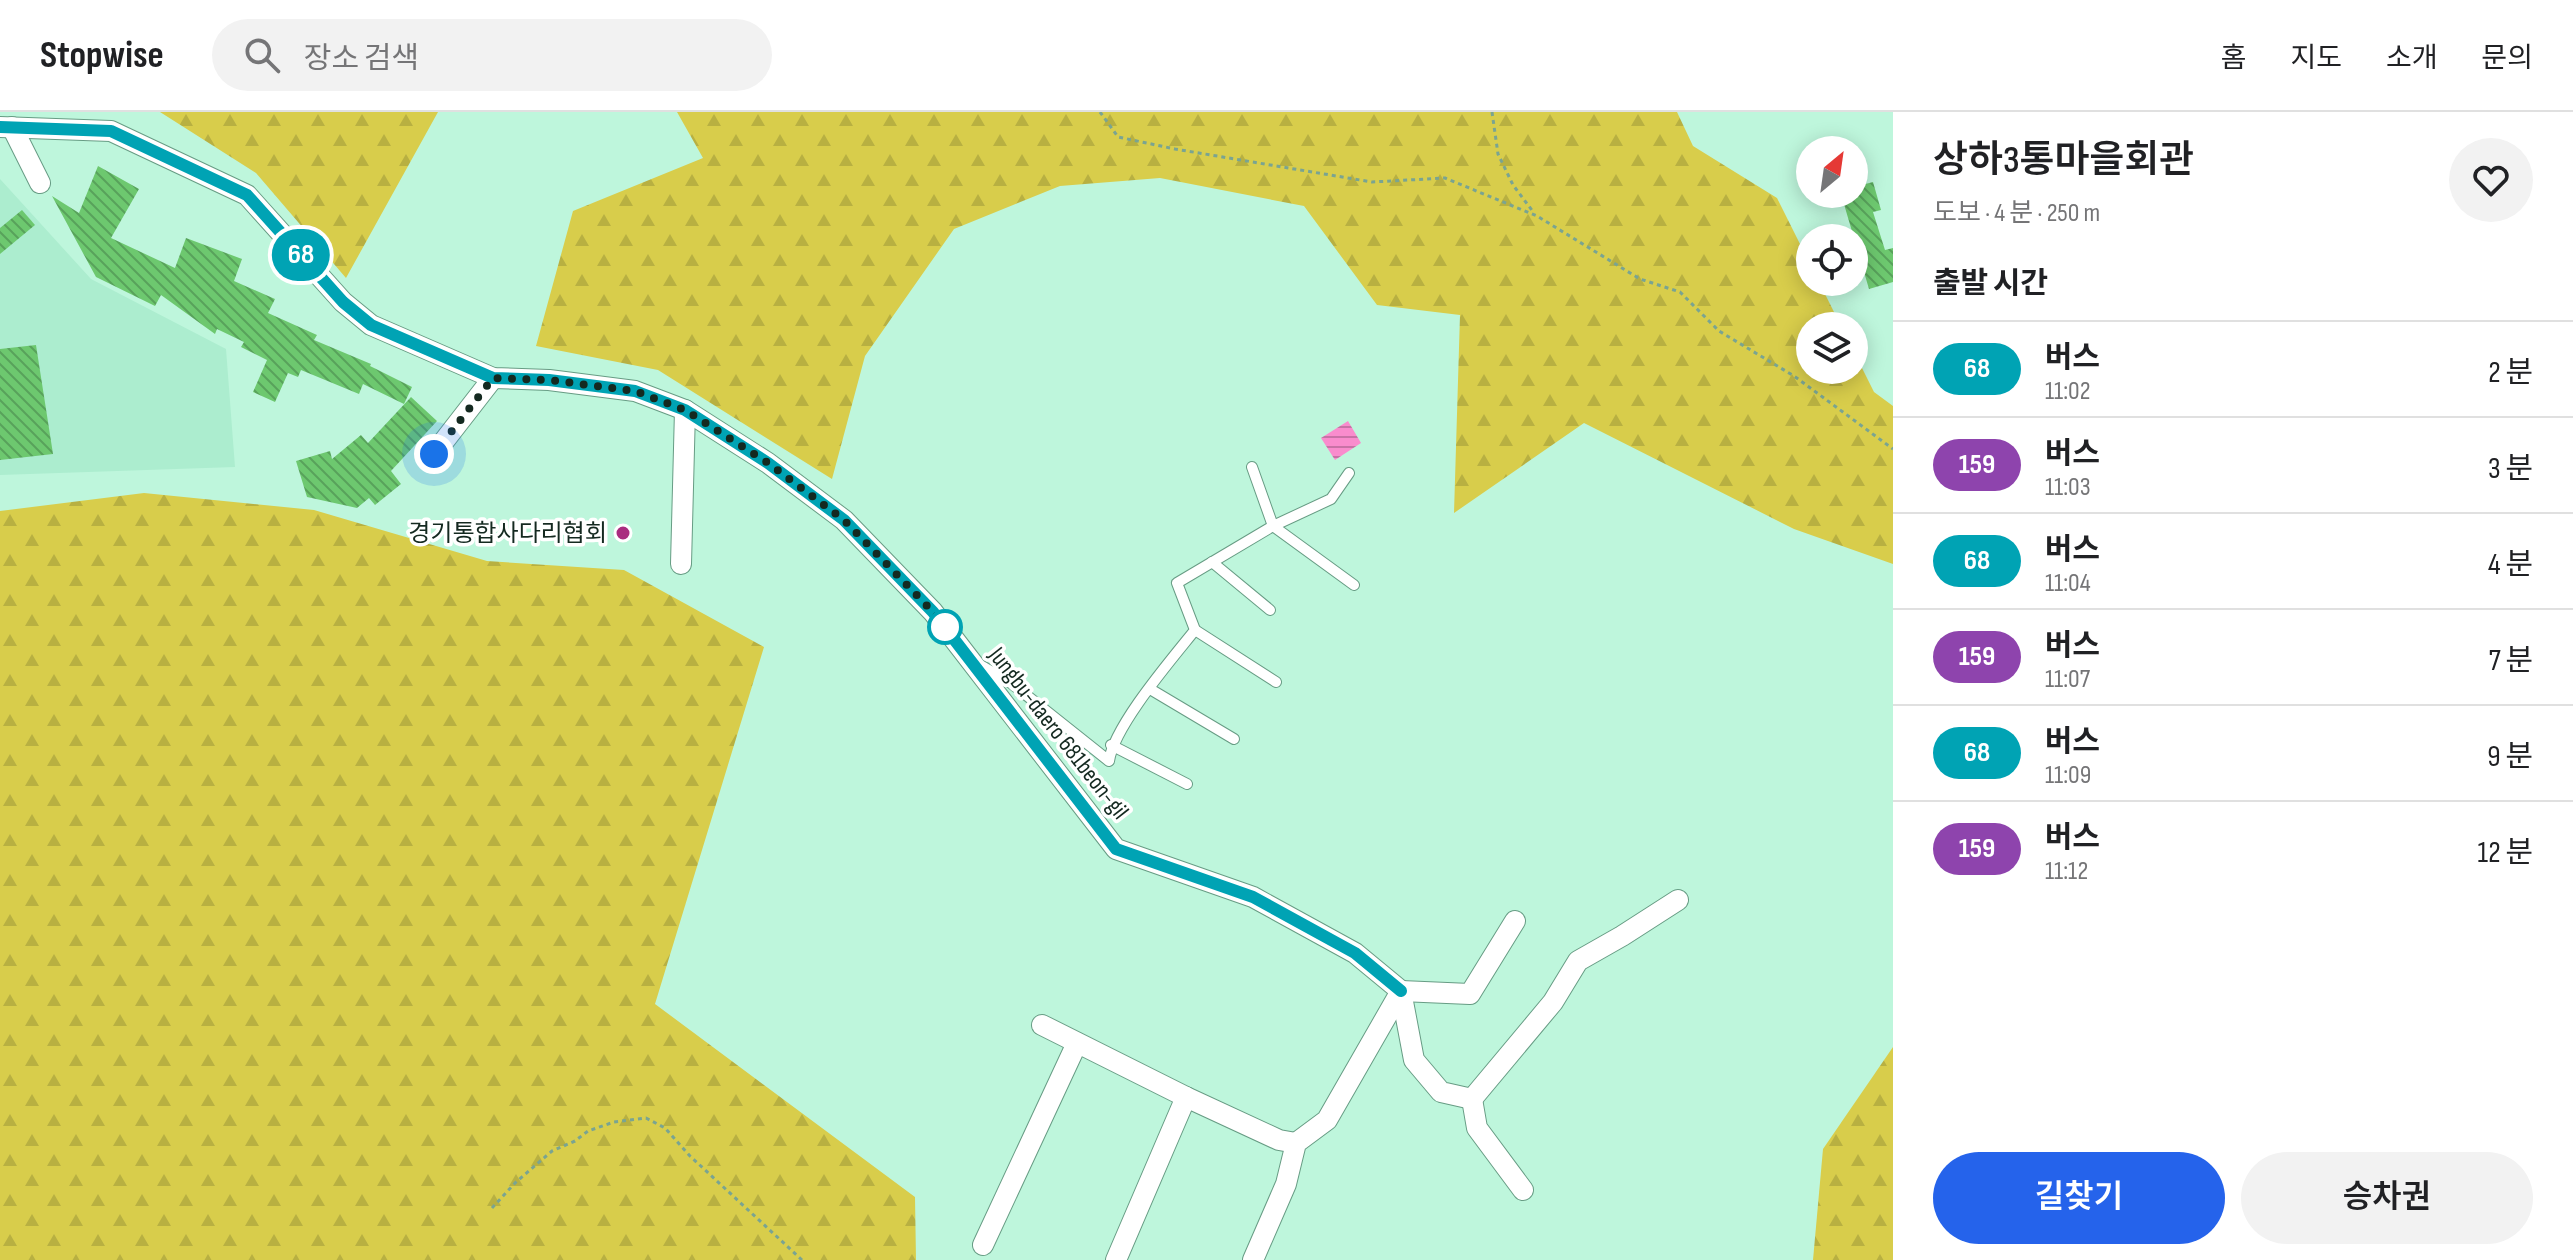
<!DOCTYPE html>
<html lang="ko">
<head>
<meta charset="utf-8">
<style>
  :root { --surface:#fff; --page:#f2f2f2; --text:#202124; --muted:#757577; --line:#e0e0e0; --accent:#2563eb }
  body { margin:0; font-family:"Sofia Sans Condensed","Noto Sans KR",sans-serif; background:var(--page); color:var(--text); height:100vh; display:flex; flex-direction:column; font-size:30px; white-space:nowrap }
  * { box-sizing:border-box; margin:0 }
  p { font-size:26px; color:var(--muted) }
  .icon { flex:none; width:44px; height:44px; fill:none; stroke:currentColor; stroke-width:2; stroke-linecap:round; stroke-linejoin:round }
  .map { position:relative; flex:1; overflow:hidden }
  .side { display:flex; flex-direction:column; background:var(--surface); width:680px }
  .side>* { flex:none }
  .badge { padding:0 16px; border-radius:26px; font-size:28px; line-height:52px }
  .needle { width:52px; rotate:29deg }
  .controls { position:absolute; left:1796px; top:24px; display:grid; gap:16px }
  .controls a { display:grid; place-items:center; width:72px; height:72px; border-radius:50%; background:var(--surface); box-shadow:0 4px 20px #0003; font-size:40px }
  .you { position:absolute; width:40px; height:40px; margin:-20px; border:6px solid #fff; border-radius:50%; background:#1a73e8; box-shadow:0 0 0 12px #1a73e833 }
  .map>.badge { position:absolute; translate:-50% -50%; box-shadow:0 0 0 4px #fff }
  h2 { padding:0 40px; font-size:30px; line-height:72px }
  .round { display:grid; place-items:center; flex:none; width:84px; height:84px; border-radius:42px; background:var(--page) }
  .summary { display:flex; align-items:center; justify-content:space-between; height:136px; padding:0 40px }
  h1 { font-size:38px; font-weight:600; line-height:60px }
  .button { display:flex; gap:16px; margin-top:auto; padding:16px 40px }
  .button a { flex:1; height:92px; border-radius:48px; background:var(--accent); color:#fff; font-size:32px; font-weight:600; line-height:92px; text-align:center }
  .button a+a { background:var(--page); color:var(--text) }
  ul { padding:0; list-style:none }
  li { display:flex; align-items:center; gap:24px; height:96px; padding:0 40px; border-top:2px solid var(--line) }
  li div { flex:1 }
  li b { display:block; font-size:30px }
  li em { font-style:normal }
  li .badge { min-width:88px; font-weight:700; text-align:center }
  header { display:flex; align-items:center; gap:48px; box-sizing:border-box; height:112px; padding:0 40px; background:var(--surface); border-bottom:2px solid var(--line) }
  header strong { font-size:38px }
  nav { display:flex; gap:44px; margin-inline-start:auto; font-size:28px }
  .search { width:560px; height:72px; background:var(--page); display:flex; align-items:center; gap:20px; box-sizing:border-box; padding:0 28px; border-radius:44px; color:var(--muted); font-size:30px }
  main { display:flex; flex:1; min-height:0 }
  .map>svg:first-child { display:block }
  .built { fill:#acedcf }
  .forest { fill:url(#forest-firs) }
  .water { fill:url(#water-rules) }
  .building { fill:url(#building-back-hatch) }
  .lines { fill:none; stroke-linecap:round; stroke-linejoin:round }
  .lane-casing { stroke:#679c84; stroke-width:12 }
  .street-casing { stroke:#679c84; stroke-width:22 }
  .path { stroke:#7aa491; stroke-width:3; stroke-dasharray:4 4; stroke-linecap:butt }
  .lane { stroke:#fff; stroke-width:10 }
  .street { stroke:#fff; stroke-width:20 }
  .line-casing { stroke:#fff; stroke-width:18 }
  .line { stroke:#00a3b4; stroke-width:12 }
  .walk { stroke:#142920; stroke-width:8; stroke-dasharray:0 14.4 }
  .poi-dot { fill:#a92d7f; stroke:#fff; stroke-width:3 }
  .stop-dot { fill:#fff; stroke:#00a3b4; stroke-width:4 }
  .labels { text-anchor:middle; stroke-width:7; stroke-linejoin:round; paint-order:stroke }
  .poi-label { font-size:24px; fill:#142920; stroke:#fff; text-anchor:end }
  .street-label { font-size:24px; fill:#142920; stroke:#fff }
</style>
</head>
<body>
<header>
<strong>Stopwise</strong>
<div class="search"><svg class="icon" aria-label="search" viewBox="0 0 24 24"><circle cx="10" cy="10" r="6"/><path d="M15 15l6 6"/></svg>장소 검색</div>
<nav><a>홈</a><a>지도</a><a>소개</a><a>문의</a></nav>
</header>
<main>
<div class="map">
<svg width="1893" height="1148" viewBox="0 0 1893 1148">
  <defs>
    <pattern id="forest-firs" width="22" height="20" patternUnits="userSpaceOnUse" patternTransform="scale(2)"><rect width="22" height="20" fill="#d8cd4b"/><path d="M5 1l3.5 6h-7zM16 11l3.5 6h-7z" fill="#b8b041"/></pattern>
    <pattern id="water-rules" width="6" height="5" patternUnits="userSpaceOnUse" patternTransform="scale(2)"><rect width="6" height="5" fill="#f98ccd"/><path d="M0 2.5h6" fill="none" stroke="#c872a6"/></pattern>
    <pattern id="building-back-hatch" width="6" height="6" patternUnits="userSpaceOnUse" patternTransform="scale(2)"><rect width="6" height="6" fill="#6dc86f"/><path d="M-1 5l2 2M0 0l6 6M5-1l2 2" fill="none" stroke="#58a25b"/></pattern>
  </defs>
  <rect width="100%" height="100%" fill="#bef6dc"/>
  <path class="built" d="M0 67 91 167 226 237 235 355 0 363Z"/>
  <g class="forest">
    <path d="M160 0H438L346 166 256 61Z"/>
    <path d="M677 0H1677L1693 34 1777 86 1810 152V170H1819L1841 214H1810V258H1854V240L1874 280 1893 294V452L1794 417 1584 311 1454 401 1460 203 1377 193 1304 94 1160 66 1060 74 954 117 865 244 832 367 658 258 536 234 573 99 703 46Z"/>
    <path d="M144 381 314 398 487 449 624 458 764 535 655 892 915 1085 916 1148H0V399Z"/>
    <path d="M1893 935V1148H1813L1823 1037Z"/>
  </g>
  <path class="water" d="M1348 309 1361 331 1335 348 1321 326Z"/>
  <g class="building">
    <path d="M98 54 139 77 111 126 175 156 186 126 242 147 234 169 275 187 268 201 317 223 314 228 371 252 370 254 412 275 404 292 363 272 359 282 301 258 298 265 288 261 275 290 253 280 267 248 241 235 244 230 217 217 215 222 161 183 155 194 96 165 52 84 79 101Z"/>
    <path d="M1873 70 1881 98 1873 100 1885 138 1893 136V170L1869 177 1841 82H1854V75Z"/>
    <path d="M22 98 35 113 0 142V116Z"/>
    <path d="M36 233 53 342 0 348V237Z"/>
    <path d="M411 285 437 309 391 359 401 372 375 393 369 386 357 396 307 385 296 349 330 339 332 347 361 323 368 331Z"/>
  </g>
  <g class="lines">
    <defs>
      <g id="lane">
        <path d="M1252 355 1273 414 1354 473"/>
        <path d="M1212 450 1270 498"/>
        <path d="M1195 518 1276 570"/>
        <path d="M982 554 1011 571 1109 649C1114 614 1171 548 1195 518L1177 471 1273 414 1331 387 1349 361"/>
        <path d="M1150 577 1234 627"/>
        <path d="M1111 633 1187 672"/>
      </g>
      <g id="street">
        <path d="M0 15 111 19 247 83 343 190 371 213 493 266 549 268 635 279 685 298 768 351 844 408 933 500 1116 737 1253 785 1355 841 1401 879"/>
        <path d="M12 15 40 71"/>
        <path d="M434 342 493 266"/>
        <path d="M681 452 685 298"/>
        <path d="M1401 879 1414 948 1441 980 1472 987 1553 890 1578 849 1622 824 1678 788"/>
        <path d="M1401 879 1470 882 1515 809"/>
        <path d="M1042 913 1186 985"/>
        <path d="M1472 987 1477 1016 1523 1078"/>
        <path d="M983 1133 1077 931"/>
        <path d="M1116 1148 1186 985 1279 1028 1296 1031"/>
        <path d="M1253 1148 1286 1072 1296 1031 1327 1008 1401 879"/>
      </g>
    </defs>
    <use href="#lane" class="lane-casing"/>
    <use href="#street" class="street-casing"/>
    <g class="path">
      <path d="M1100 0 1118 25 1175 37 1372 70 1445 66 1537 104 1640 167 1680 180 1719 219 1794 264 1893 337"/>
      <path d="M1492 0 1498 42 1513 73 1534 101"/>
      <path d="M492 1096 515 1071 552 1039 575 1029 588 1019 614 1010 646 1006 665 1016 690 1044 802 1148"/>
    </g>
    <use href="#lane" class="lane"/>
    <use href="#street" class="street"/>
  </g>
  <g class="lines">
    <defs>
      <path id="line" d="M0 15 111 19 247 83 343 190 371 213 493 266 549 268 635 279 685 298 768 351 844 408 933 500 1116 737 1253 785 1355 841 1401 879"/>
    </defs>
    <use href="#line" class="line-casing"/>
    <use href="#line" class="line"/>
    <path class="walk" d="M434 342 493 266 549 268 635 279 685 298 768 351 844 408 933 500 951 523 945 515"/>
  </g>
  <circle class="poi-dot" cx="623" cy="421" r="8"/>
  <circle class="stop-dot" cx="945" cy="515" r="16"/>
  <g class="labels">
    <g class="poi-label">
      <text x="607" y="429">경기통합사다리협회</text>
    </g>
    <g class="street-label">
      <text transform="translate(1059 621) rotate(52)" y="8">Jungbu-daero 681beon-gil</text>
    </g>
  </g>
</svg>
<div class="controls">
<a><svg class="needle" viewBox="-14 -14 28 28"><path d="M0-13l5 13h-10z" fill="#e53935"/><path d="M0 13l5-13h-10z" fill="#757577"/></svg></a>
<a><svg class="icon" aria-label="locate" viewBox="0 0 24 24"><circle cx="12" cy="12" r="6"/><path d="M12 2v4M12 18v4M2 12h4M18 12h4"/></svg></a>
<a><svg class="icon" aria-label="layers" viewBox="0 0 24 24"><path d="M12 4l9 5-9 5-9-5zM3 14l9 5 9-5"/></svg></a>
</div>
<div class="you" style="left:434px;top:342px"></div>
<b class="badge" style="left:301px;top:143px;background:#00a3b4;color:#fff">68</b>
</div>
<section class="side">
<div class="summary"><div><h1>상하3통마을회관</h1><p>도보 · 4 분 · 250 m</p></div><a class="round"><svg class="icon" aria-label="heart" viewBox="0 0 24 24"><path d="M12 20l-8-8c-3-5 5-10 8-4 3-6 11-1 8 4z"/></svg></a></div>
<h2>출발 시간</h2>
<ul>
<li><span class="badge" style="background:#00a3b4;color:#fff">68</span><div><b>버스</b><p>11:02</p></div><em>2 분</em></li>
<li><span class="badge" style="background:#8e44ad;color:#fff">159</span><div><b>버스</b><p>11:03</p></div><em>3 분</em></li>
<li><span class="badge" style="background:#00a3b4;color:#fff">68</span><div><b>버스</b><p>11:04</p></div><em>4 분</em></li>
<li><span class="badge" style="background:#8e44ad;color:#fff">159</span><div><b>버스</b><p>11:07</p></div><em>7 분</em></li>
<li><span class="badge" style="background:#00a3b4;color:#fff">68</span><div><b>버스</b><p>11:09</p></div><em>9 분</em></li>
<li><span class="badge" style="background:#8e44ad;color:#fff">159</span><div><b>버스</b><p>11:12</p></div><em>12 분</em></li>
</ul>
<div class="button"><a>길찾기</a><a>승차권</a></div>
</section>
</main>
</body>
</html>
